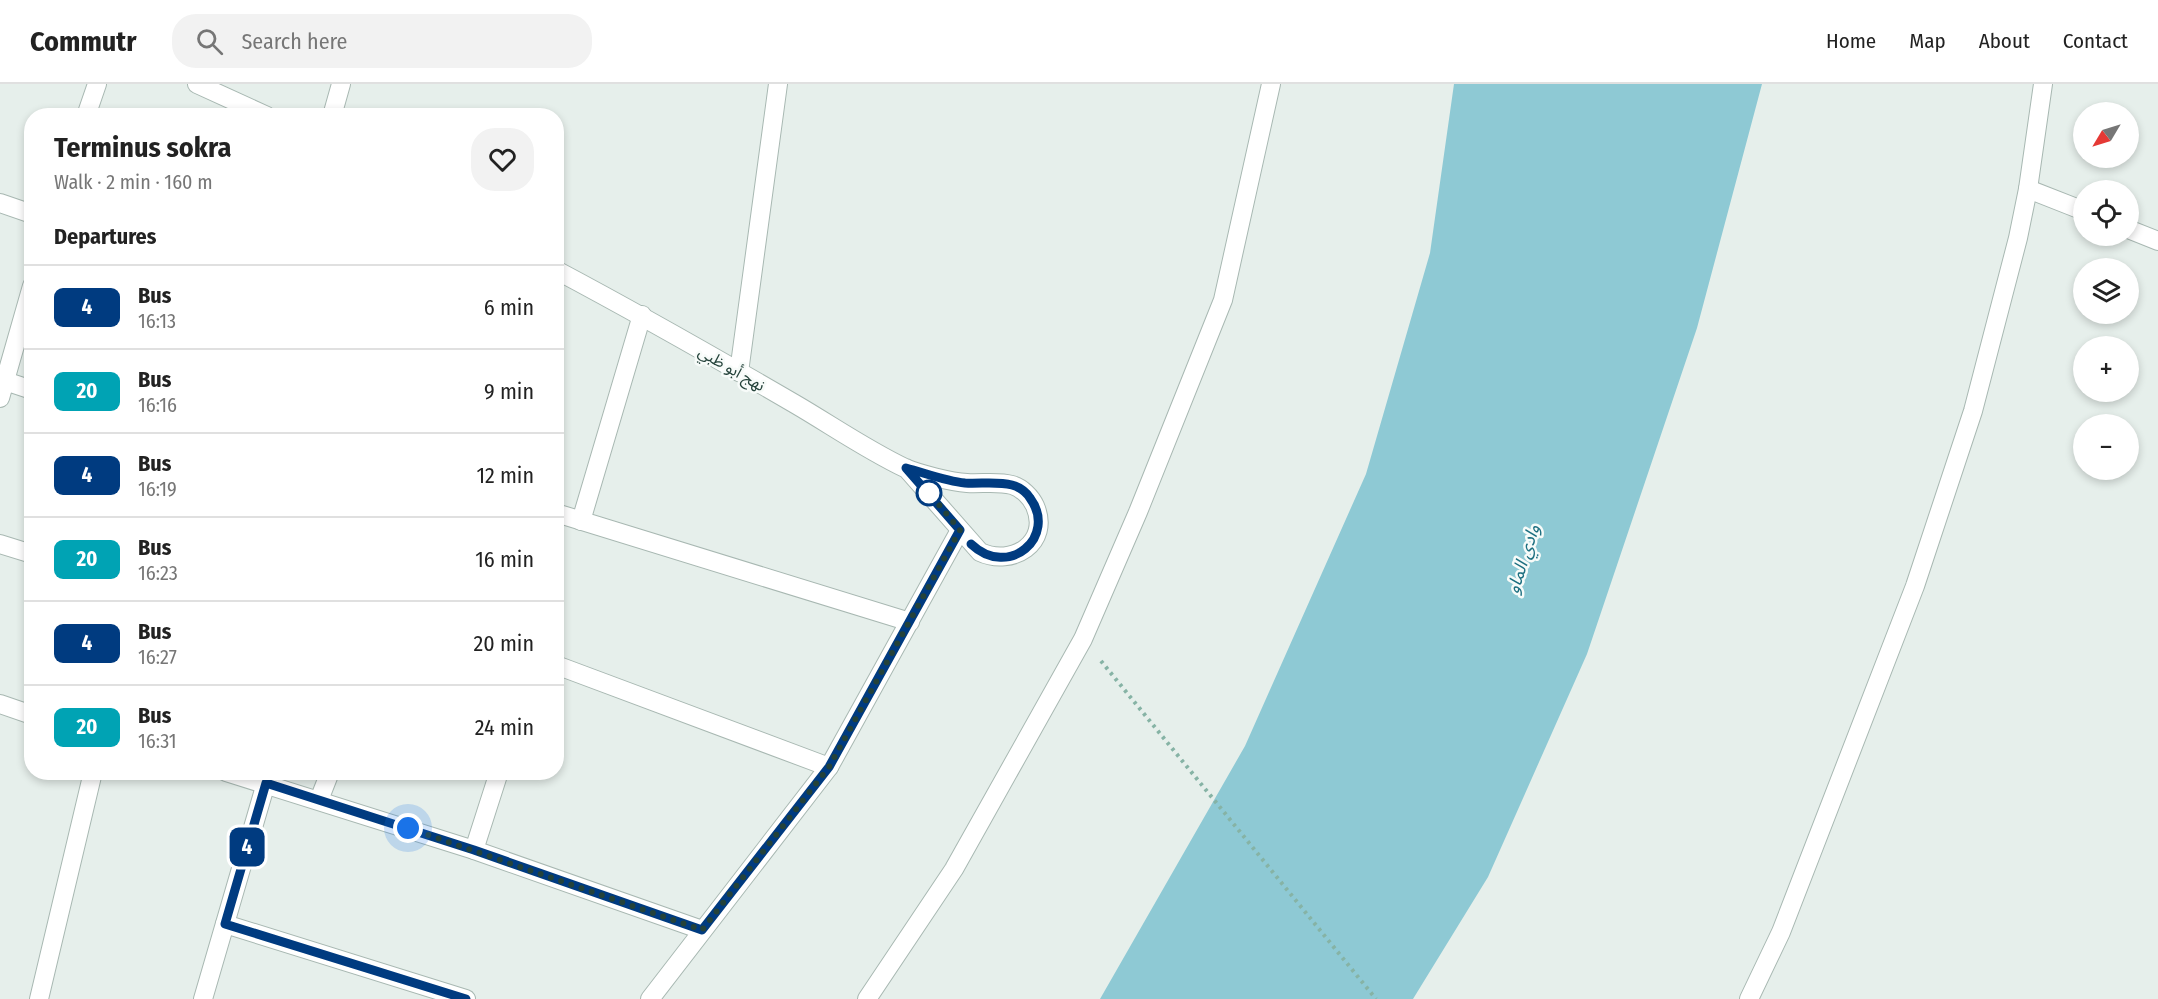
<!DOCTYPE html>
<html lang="en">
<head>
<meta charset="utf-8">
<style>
  :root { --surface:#fff; --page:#f2f2f2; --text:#222; --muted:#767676; --line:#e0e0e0 }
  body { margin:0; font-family:"Fira Sans Condensed","Noto Sans Arabic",sans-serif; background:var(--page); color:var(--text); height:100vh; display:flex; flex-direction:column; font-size:22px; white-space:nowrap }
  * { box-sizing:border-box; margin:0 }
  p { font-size:20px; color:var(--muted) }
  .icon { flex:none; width:33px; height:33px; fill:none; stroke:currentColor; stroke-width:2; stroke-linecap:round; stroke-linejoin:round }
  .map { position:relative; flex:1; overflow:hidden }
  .details { position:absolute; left:24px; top:24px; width:540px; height:672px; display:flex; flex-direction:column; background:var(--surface); border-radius:24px; box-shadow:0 3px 9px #0003 }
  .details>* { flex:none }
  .badge { padding:0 12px; border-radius:9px; font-size:21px; line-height:39px }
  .needle { width:39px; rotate:232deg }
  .buttons { position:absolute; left:2073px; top:18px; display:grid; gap:12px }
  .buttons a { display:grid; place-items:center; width:66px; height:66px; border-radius:50%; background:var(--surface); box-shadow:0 3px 9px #0003; font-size:30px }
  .you { position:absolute; width:30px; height:30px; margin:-15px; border:4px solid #fff; border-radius:50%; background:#1a73e8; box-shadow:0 0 0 9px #1a73e833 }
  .map>.badge { position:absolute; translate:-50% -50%; box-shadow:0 0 0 3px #fff }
  h2 { padding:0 30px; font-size:22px; line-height:54px }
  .round { display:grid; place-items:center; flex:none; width:63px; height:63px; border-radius:24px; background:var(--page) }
  .headline { display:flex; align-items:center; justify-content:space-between; height:102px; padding:0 30px }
  h1 { font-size:28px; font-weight:700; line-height:45px }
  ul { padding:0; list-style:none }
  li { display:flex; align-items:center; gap:18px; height:84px; padding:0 30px; border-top:2px solid var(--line) }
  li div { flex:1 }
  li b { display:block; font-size:22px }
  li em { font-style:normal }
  li .badge { min-width:66px; font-weight:700; text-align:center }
  header { display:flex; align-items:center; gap:36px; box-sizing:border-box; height:84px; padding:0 30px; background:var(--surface); border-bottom:2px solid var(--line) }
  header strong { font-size:28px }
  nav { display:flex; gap:33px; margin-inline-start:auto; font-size:21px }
  .search { width:420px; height:54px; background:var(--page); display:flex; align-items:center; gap:15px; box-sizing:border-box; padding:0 21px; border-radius:24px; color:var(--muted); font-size:22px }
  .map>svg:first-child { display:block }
  .water { fill:#8ec9d4 }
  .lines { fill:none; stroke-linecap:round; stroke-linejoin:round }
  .street-casing { stroke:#a8b8b2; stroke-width:20 }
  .path { stroke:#86b3a5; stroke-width:4; stroke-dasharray:3 4.5; stroke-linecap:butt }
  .street { stroke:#fff; stroke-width:18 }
  .line-casing { stroke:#fff; stroke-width:14 }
  .line { stroke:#003b80; stroke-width:9 }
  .walk { stroke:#24423a; stroke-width:6; stroke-dasharray:0 10.8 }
  .stop-dot { fill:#fff; stroke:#003b80; stroke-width:3 }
  .labels { text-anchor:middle; stroke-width:5; stroke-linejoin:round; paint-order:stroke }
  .street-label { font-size:16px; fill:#24423a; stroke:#f7fbf9 }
  .water-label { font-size:18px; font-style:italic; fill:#1c6f80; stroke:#f7fbf9 }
</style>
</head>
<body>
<header>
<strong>Commutr</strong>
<div class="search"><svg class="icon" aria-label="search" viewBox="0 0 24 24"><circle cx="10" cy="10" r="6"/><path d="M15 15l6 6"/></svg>Search here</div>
<nav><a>Home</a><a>Map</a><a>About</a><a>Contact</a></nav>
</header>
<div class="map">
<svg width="2158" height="915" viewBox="0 0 2158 915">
  <rect width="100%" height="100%" fill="#e6efeb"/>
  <path class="water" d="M1454 0H1762L1697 244 1587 570 1488 793 1413 915H1100L1245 662 1366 390 1430 169Z"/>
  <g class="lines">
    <defs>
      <g id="street">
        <path d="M197 0 267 32"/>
        <path d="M86 32 97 0"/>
        <path d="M332 32 341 0"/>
        <path d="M2028 105 2084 127"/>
        <path d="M0 119 32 130"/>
        <path d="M2128 145 2158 157"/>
        <path d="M556 186C637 229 716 274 795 320 831 341 867 366 905 384 919 390 951 398 967 399 981 400 998 397 1012 401 1022 404 1031 413 1035 422 1051 459 1012 483 980 468L906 384"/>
        <path d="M739 288 778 0"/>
        <path d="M5 297 32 306"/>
        <path d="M0 314 32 202"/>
        <path d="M556 429 910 538"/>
        <path d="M581 437 642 231"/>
        <path d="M0 460 32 470"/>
        <path d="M556 581 829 683"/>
        <path d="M0 620 32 631"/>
        <path d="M226 688 474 766 702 846"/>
        <path d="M319 716 330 688"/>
        <path d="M474 766 499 688"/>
        <path d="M225 840 466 915"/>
        <path d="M39 915 93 688"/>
        <path d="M203 915 266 699"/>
        <path d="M650 915 829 683 960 446"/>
        <path d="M867 915 954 785 1083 555 1138 428 1223 216 1271 0"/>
        <path d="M1749 915 1781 848 1915 502 1973 327 2018 154 2028 105 2043 0"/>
      </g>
    </defs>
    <use href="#street" class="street-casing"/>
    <path class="path" d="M1101 577 1376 915"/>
    <use href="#street" class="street"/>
  </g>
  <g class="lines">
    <defs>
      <path id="line" d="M466 915 225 840 266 699 474 766 702 846 829 683 960 446 906 384C925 389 946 397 965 399 980 400 997 397 1012 401 1019 403 1026 408 1030 414 1058 452 1009 496 971 460"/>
    </defs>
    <use href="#line" class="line-casing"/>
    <use href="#line" class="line"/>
    <path class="walk" d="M408 744 702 846 829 683 960 446 929 409"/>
  </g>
  <circle class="stop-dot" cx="929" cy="409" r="12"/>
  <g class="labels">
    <g class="street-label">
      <text transform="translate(732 284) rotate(30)" y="6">نهج أبو ظبي</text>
    </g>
    <g class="water-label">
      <text transform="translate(1523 475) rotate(-72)" y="6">وادي الماو</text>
    </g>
  </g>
</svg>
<div class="buttons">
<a><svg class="needle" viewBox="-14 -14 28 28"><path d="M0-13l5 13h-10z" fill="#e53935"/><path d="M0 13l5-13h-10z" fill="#767676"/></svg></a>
<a><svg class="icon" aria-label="locate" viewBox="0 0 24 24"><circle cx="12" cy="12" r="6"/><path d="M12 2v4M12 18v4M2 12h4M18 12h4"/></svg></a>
<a><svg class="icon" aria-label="layers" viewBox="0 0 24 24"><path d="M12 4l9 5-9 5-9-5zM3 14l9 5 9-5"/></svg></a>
<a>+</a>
<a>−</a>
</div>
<div class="you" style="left:408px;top:744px"></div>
<b class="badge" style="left:247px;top:763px;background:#003b80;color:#fff">4</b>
<section class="details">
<div class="headline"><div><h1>Terminus sokra</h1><p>Walk · 2 min · 160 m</p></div><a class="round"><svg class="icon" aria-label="heart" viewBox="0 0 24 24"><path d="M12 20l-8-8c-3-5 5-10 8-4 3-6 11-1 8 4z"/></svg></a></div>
<h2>Departures</h2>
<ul>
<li><span class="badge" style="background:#003b80;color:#fff">4</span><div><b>Bus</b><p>16:13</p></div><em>6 min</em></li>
<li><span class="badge" style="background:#00a3b4;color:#fff">20</span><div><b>Bus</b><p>16:16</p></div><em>9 min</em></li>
<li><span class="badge" style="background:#003b80;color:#fff">4</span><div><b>Bus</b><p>16:19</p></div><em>12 min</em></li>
<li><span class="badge" style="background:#00a3b4;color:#fff">20</span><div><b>Bus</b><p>16:23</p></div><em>16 min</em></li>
<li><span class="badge" style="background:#003b80;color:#fff">4</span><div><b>Bus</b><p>16:27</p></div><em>20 min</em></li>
<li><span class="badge" style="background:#00a3b4;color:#fff">20</span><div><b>Bus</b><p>16:31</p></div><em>24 min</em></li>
</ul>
</section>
</div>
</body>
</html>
